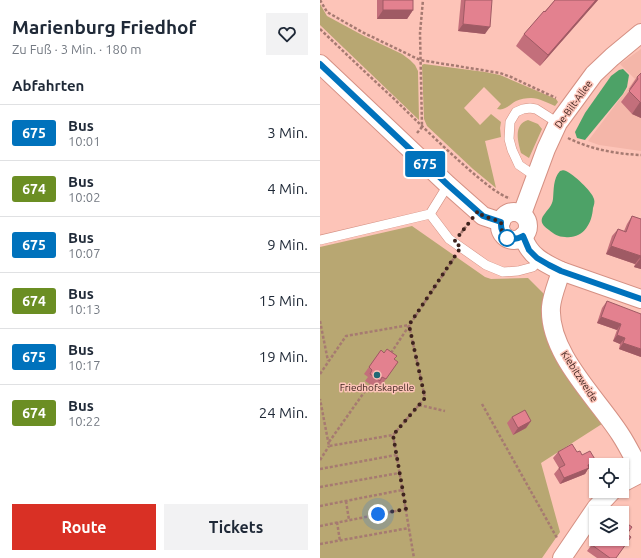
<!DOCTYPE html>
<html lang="de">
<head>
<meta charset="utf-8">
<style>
  :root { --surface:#fff; --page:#f2f2f3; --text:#1f2937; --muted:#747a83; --line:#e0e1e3; --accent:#d93025 }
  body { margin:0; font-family:Ubuntu,sans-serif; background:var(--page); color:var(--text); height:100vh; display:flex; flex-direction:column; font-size:15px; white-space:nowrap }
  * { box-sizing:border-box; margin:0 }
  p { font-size:13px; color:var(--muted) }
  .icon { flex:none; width:22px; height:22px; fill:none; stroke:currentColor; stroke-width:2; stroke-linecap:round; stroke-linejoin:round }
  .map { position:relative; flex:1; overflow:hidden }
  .side { display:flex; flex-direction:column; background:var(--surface); width:320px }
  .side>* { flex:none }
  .badge { padding:0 8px; border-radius:3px; font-size:14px; line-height:26px }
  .buttons { position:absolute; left:269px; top:458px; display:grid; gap:8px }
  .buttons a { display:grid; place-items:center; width:40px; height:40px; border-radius:0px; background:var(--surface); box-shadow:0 1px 3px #0004; font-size:20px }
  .you { position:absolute; width:20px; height:20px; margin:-10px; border:3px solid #fff; border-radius:50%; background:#1a73e8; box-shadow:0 0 0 6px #1a73e833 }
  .map>.badge { position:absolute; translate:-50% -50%; box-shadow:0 0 0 2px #fff }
  h2 { padding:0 12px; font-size:15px; line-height:36px }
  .round { display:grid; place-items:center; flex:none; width:42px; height:42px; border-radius:0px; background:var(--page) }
  .headline { display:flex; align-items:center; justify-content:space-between; height:68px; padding:0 12px }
  h1 { font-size:19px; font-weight:700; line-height:30px }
  .action { display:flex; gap:8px; margin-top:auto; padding:8px 12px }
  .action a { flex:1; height:46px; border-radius:0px; background:var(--accent); color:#fff; font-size:16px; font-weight:700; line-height:46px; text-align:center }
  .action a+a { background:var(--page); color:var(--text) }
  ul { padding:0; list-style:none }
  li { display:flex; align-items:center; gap:12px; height:56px; padding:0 12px; border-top:1px solid var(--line) }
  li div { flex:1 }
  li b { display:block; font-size:15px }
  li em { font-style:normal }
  li .badge { min-width:44px; font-weight:700; text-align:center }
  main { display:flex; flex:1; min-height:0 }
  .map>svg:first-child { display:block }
  .built { fill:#f4b6a9 }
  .green { fill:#b8a772 }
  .water { fill:#4da267 }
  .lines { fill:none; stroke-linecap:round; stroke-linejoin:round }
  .lane-casing { stroke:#d59083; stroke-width:10 }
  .street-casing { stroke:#d59083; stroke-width:20 }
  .path { stroke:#a67a71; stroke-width:2.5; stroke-dasharray:3 2; stroke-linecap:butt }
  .lane { stroke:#fff; stroke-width:9 }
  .street { stroke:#fff; stroke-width:18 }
  .wall { fill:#c36f7b }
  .shaded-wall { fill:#9f5a64 }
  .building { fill:#e3818f; stroke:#9f5a64 }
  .line-casing { stroke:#fff; stroke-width:9 }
  .line { stroke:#0072bc; stroke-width:6 }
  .walk { stroke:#3e231e; stroke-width:4; stroke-dasharray:0 7.2 }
  .stop-dot { fill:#fff; stroke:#0072bc; stroke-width:2 }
  .poi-dot { fill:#206975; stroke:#fdc4b8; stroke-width:1.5 }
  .labels { text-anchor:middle; stroke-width:3; stroke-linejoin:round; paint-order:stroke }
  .street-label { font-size:10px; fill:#3e231e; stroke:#fdc4b8 }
  .poi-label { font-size:10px; fill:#3e231e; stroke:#fdc4b8 }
</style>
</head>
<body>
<main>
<section class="side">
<div class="headline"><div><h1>Marienburg Friedhof</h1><p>Zu Fuß · 3 Min. · 180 m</p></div><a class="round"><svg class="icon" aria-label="heart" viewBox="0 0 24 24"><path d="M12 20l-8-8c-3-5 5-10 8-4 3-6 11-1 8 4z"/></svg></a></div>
<h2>Abfahrten</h2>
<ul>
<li><span class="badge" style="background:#0072bc;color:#fff">675</span><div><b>Bus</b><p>10:01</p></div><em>3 Min.</em></li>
<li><span class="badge" style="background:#6b8e23;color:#fff">674</span><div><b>Bus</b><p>10:02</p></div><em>4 Min.</em></li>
<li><span class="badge" style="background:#0072bc;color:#fff">675</span><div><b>Bus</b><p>10:07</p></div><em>9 Min.</em></li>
<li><span class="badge" style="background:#6b8e23;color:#fff">674</span><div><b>Bus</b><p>10:13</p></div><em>15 Min.</em></li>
<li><span class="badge" style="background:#0072bc;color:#fff">675</span><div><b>Bus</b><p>10:17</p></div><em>19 Min.</em></li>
<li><span class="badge" style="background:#6b8e23;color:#fff">674</span><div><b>Bus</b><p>10:22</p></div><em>24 Min.</em></li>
</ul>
<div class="action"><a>Route</a><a>Tickets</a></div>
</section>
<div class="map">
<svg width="321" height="558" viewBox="0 0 321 558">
  <rect width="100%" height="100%" fill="#fdc4b8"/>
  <path class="built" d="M321 49V151L279 145 268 141 315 79 300 64Z"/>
  <g class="green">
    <path d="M0 4 7 16 44 36 82 54 90 60 95 65 98 71 99 120 0 25Z"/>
    <path d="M104 64 165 72 180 75 236 99 238 102 235 106C228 103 219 98 211 98 206 98 200 99 196 101 189 105 185 111 177 109L181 104 164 87 144 108 160 125 171 114 181 122 180 128 181 137 165 141 176 188 153 169 107 126 104 119 102 65Z"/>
    <path d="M208 120 218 124 222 129 209 158 201 153C198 141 193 125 208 120Z"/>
    <path d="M92 226 165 277 171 279 208 278 227 297 224 320 285 422 221 463 240 532 222 558H0V247Z"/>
  </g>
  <g class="water">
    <path d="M303 69 309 75 307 87 303 94 265 140 257 138 255 132 265 113 291 76 299 70Z"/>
    <path d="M240 171C243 170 244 170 246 171 253 174 272 191 274 199 275 202 274 205 273 208 272 224 263 239 245 237 238 237 234 234 229 230 211 218 232 212 233 199 234 189 233 179 240 171Z"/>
  </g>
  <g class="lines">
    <defs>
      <g id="lane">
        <path d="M215 176 199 165 192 150 189 139 190 122 196 112 203 109 210 108 216 109 238 123"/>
        <path d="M110 214 129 239 166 265 183 272 198 271 213 267 217 258"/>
        <path d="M0 240 110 214 128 185"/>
      </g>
      <g id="street">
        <path d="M0 64 128 185 163 216 181 222"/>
        <circle cx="194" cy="226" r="14"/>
        <path d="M202 214 226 149 238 123 274 74 292 57 321 33"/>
        <path d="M203 236C209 256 224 263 241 271L321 299"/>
        <path d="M241 271C238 282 232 295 231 307 228 353 277 398 300 434 308 446 314 459 321 472"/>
        <path d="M302 483 321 473"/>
        <path d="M242 558 276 508 292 491"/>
      </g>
    </defs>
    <use href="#lane" class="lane-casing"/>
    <use href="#street" class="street-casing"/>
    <g class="path">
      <path d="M0 0 7 12 42 32 100 60 180 73 191 77 236 98"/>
      <path d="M0 29C24 52 47 74 71 96 89 113 172 197 190 198"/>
      <path d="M97 133 102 127 100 33 103 0"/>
      <path d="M248 138C270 149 296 154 321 155"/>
      <path d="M141 233 148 224"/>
      <path d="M0 321 8 361"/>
      <path d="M71 353 134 258"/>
      <path d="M0 374 26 336 89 325 105 398 73 435 9 446 0 399"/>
      <path d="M162 404 237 538"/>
      <path d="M99 405 125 411"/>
      <path d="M73 435 94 558"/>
      <path d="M9 442 50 384"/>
      <path d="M0 460 9 446"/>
      <path d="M0 469 76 455"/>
      <path d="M0 487 79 473"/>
      <path d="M26 501 29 520"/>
      <path d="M0 506 82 490"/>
      <path d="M17 522 20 541"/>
      <path d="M0 526 86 509"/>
      <path d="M0 544 89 528"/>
    </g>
    <use href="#lane" class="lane"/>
    <use href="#street" class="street"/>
  </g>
  <g class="wall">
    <path d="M57 0H93V10L87 19H57Z"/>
    <path d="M141 0H172L165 34 138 31Z"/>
    <path d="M235 0H278L220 66 196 46 204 34Z"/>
    <path d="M321 73V118L312 114 301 102 310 90 309 89 317 77Z"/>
    <path d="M312 216 321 219V269L314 267 315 264 286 254 292 236 298 229 304 231 307 224Z"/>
    <path d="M287 301 321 357 299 349 300 344 293 341 297 330 277 323 282 308Z"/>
    <path d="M61 350 78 362 61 386 58 384 55 387 45 381 48 377 44 374Z"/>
    <path d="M192 417 211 421 206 428 193 435 187 423Z"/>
    <path d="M238 452H257L262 455 271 467 268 469 265 474 240 484 234 474 239 468 233 458Z"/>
    <path d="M307 534 296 558H277L267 551 276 539Z"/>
  </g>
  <g class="shaded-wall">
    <path d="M276 0H278L220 66 228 55Z"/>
    <path d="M63 10H93L87 19H57Z"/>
    <path d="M143 24 170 27 165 34 138 31Z"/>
    <path d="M320 102 321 103V118L312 114Z"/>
    <path d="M291 246 321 256 315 264 286 254Z"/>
    <path d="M320 259H321V269L314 267Z"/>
    <path d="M281 317 301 324 297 330 277 323Z"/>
    <path d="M297 335 305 338 300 344 293 341Z"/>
    <path d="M303 343 321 349V357L299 349Z"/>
    <path d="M211 421 206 428 193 435 198 428Z"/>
    <path d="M276 461 271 467 268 469 265 474 240 484 244 478Z"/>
  </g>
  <g class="building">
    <rect x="63" y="0" width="30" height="10"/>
    <path d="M145 0H172L170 27 143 24Z"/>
    <path d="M235 0H276L228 55 204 34 224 11 225 12Z"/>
    <path d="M321 73V103L309 91 318 79 317 77Z"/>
    <path d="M312 216 321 219V259H320L321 256 291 246 298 229 306 232Z"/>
    <path d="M287 301 321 314V349L303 343 305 338 297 335 301 324 281 317Z"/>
    <path d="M67 349 77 356 74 359 78 362 66 379 62 377 60 381 50 374 52 370 49 367 61 350 64 353Z"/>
    <path d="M205 410 211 421 198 428 192 417Z"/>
    <path d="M252 444 257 452 260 451 262 455 270 451 276 461 268 465 269 468 244 478 239 468 245 465 238 452Z"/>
    <path d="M302 520 312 527 307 534 311 537 296 558H290L272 545 276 539H302Z"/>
  </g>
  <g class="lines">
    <defs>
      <path id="line" d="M0 64 128 185 163 216 181 222C180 236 191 243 203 236L209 250 217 258 229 265 241 271 321 299"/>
    </defs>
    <use href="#line" class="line-casing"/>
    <use href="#line" class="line"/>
    <path class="walk" d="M58 514 86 509 73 435 105 398 89 325 141 247 134 242 158 211 163 216 181 222 182 231 187 238"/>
  </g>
  <circle class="stop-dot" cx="187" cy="238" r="8"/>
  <circle class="poi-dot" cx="57" cy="375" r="4"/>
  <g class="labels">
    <g class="street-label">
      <text transform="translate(253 104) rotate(-54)" y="4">De-Bilt-Allee</text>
      <text transform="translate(260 376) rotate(57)" y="4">Kiebitzweide</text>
    </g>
    <g class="poi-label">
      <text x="57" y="391">Friedhofskapelle</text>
    </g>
  </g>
</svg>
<div class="buttons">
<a><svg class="icon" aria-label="locate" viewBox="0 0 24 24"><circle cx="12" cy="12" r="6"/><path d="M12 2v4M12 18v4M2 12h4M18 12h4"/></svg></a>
<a><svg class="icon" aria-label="layers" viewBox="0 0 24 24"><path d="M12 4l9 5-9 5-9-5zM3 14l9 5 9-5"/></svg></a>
</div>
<div class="you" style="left:58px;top:514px"></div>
<b class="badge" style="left:105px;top:164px;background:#0072bc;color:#fff">675</b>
</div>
</main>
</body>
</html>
